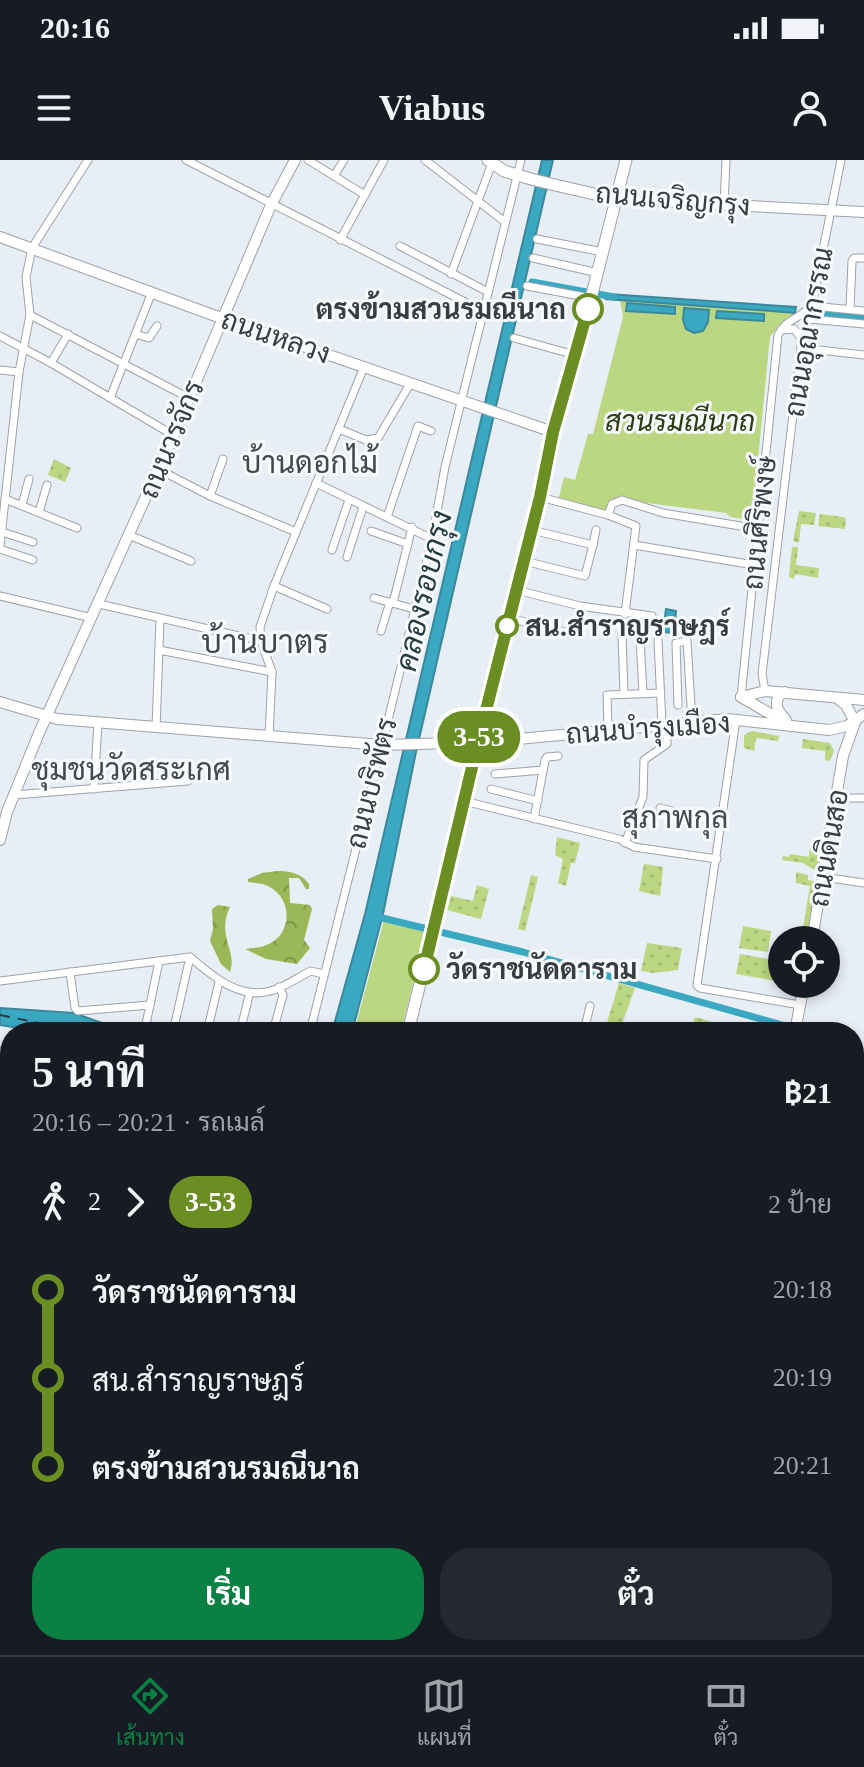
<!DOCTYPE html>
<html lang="th">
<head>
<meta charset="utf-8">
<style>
  :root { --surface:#171b24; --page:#242831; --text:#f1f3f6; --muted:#9ea1a6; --line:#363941; --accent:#0b8043 }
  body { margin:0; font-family:"Times New Roman",Sarabun,serif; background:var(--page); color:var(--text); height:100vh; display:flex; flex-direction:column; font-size:30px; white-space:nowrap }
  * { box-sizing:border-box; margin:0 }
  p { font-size:26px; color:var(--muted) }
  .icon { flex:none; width:44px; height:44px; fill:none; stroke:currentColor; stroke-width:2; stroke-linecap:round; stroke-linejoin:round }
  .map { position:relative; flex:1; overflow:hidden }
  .drawer { position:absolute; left:0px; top:862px; width:864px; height:634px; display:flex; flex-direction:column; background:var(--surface); border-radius:32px 32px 0 0; box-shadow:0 4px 12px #0003 }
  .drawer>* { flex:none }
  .badge { padding:0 16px; border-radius:26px; font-size:28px; line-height:52px }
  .fabs { position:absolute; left:768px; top:766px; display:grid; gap:16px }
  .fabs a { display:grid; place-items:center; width:72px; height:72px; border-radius:50%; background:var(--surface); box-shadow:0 4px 12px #0003; font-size:40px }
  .map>.badge { position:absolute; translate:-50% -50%; box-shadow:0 0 0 4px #fff }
  .legs { display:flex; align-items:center; gap:12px; height:88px; padding:0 32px; font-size:26px }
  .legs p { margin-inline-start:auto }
  .overview { display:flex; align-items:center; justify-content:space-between; height:136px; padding:0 32px }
  h1 { font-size:44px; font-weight:700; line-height:60px }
  .cta { display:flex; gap:16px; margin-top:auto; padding:16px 32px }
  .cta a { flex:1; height:92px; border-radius:32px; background:var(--accent); color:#fff; font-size:32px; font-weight:700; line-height:92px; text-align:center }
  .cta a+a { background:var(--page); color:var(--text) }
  ul { padding:0 32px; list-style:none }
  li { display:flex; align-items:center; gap:28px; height:88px; font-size:30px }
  li i { display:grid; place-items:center; width:12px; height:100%; margin:0 10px; background:currentColor }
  li i::after { content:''; width:20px; height:20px; margin:-10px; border:6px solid; border-radius:50%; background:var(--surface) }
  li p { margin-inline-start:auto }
  li:first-child i { background:linear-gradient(#0000 50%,currentColor 0) }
  li:last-child i { background:linear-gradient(currentColor 50%,#0000 0) }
  .status { display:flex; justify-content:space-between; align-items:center; height:56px; padding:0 40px; background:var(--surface); direction:ltr }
  .status svg { height:22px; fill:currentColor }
  header { display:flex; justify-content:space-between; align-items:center; height:104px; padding:0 32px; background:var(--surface); font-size:36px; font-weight:700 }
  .menu { display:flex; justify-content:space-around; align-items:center; height:112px; border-top:2px solid var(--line); background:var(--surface); font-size:22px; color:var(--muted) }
  .menu a { display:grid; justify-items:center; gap:4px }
  .menu .selected { color:var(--accent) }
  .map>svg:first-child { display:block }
  .grass { fill:url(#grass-dots) }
  .forest { fill:url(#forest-crowns) }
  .park { fill:#bbd782 }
  .water { fill:#3ba8c2; stroke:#3b889b; stroke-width:2 }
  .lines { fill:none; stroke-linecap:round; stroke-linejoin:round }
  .canal { stroke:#3ba8c2; stroke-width:7 }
  .ferry { stroke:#233b41; stroke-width:2; stroke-dasharray:10 8; stroke-linecap:butt }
  .street-casing { stroke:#9ca2a9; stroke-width:9 }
  .secondary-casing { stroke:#9ca2a9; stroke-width:12 }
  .primary-casing { stroke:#9ca2a9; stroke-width:13 }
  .street { stroke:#fff; stroke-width:7 }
  .secondary { stroke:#fff; stroke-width:10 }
  .primary { stroke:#fff; stroke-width:11 }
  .primary-bridge-casing { stroke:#9ca2a9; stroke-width:13; stroke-linecap:butt }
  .primary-bridge { stroke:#fff; stroke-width:11 }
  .line-1-casing { stroke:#fff; stroke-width:18 }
  .line-1 { stroke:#6b8e23; stroke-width:12 }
  .stop-1-dot { fill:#fff; stroke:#6b8e23; stroke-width:4 }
  .labels { text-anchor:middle; stroke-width:6; stroke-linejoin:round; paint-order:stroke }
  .street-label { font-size:28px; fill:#3a3d40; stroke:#f8fbfe }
  .stop-label { font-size:28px; font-weight:bold; fill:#3a3d40; stroke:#f8fbfe; text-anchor:start }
  .park-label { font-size:28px; font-style:italic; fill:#2f3b12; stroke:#f8fbfe }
  .neighbourhood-label { font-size:30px; fill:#43484e; stroke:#f8fbfe }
  .water-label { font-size:30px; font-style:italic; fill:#233b41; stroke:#f8fbfe }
  .quarter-label { font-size:32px; fill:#43484e; stroke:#f8fbfe }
</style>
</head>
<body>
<div class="status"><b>20:16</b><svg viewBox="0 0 49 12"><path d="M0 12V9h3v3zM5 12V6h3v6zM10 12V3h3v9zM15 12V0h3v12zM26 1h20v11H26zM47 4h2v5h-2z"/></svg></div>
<header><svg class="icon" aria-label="menu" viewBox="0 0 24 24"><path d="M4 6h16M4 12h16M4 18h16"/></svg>Viabus<svg class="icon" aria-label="person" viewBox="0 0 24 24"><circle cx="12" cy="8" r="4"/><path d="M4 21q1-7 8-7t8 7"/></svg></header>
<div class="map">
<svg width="864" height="1495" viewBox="0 0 864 1495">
  <defs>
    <pattern id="grass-dots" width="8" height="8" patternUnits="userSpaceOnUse" patternTransform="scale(2)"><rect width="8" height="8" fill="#bbd782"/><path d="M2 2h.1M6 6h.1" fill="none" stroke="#a2b971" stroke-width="1.8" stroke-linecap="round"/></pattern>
    <pattern id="forest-crowns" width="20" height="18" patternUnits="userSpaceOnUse" patternTransform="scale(2)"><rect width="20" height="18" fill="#9ab857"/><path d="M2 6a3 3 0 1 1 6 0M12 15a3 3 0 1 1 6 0" fill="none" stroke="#7f9749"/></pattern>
  </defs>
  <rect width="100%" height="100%" fill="#e7eef5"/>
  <g class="grass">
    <path d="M54 299 71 308 65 322 48 315Z"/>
    <path d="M799 351 816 353 814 365 801 364 799 383 793 381Z"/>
    <path d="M820 354 843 357 846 359 845 369 818 366Z"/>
    <path d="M792 387H798L796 405 819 408 818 418 796 414 793 419 789 417Z"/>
    <path d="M752 571 779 576 778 581 756 578 754 591 744 588V575Z"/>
    <path d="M803 579 830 583 834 591 830 601 825 600V591L802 588Z"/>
    <path d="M557 677 580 683 575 703H571L566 726 558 723 563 699 555 695Z"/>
    <path d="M810 685 817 686 820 696 818 712 803 703 782 700 783 696 789 697 790 694 809 697Z"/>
    <path d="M644 704 663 707 660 736 639 731Z"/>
    <path d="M796 712 808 715V720L817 722 806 780H801L810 726 796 723Z"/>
    <path d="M531 715 538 717 525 771 518 769Z"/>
    <path d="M477 725 489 729 481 759 447 750 451 736 473 741Z"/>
    <path d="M743 766 771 771 768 792 739 788Z"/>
    <path d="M647 783 682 788 678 810 653 813 641 811Z"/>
    <path d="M740 794 780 801 777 821 736 814Z"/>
    <path d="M619 823 635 828 622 864 647 872H604Z"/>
    <path d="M695 857 719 864 716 872H690Z"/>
  </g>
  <g class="forest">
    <path d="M277 711C290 711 301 713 309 724V729H306L299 718H289L290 743 310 745 312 749 304 780 310 788 297 804 266 799 245 789C251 788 258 788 264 786 293 777 294 739 268 726 262 723 254 723 248 722V719L262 713Z"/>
    <path d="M218 745 230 747C216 776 238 792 230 812L221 804 210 781 213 769 212 749Z"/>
  </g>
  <g class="park">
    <path d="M620 140 795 153 779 165 770 177 752 360 730 357 726 353 615 339 605 353 558 341 564 317 575 320 588 274H593L623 157Z"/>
    <path d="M384 760 426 771 401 872H354Z"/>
  </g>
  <g class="water">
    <path d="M542 0H553L416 592 383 754 352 872H332L365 754Z"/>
    <path d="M608 134 796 147 795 153 771 151 606 139Z"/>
    <path d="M627 143 675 147V154L626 151Z"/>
    <path d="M684 148 709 150 708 162 703 171 694 173 686 169 683 160Z"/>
    <path d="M717 151 764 154V161L716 158Z"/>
    <path d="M666 449 676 451 674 473 663 472Z"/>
    <path d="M0 848 74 853 127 872H43L0 865Z"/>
    <path d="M772 1486H800L814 1495H785Z"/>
  </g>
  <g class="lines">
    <g class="canal">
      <path d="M532 122 614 137"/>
      <path d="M818 153 864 157"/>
      <path d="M374 756 523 792 807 872"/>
    </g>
    <path class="ferry" d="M0 855 83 872"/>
    <defs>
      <g id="street">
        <path d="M186 0 483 151"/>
        <path d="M308 0 365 35"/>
        <path d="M425 0 505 62"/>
        <path d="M334 16 344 0"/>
        <path d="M724 45 726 0"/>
        <path d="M537 79 603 92"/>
        <path d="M340 80 384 0"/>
        <path d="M400 86 488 132"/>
        <path d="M533 98 598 113"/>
        <path d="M451 114 492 3"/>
        <path d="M527 126 591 138"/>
        <path d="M812 146 864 151"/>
        <path d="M850 149 852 101 854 98H864"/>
        <path d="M30 155 189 238"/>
        <path d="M809 159 864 164"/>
        <path d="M782 170 794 169 802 179"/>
        <path d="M135 174 149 178 157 166"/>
        <path d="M0 176 51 203 173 275"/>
        <path d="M514 178 575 195"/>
        <path d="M801 188 864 195"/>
        <path d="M51 203 68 174"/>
        <path d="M0 210 19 212"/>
        <path d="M110 238 152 132"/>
        <path d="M339 269 366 280 378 278 410 224"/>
        <path d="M158 309 210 336 296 372"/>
        <path d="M316 323 432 379"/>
        <path d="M210 336 223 299"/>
        <path d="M540 337 608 355 636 366 625 454"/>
        <path d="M5 339 77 368"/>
        <path d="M22 345 29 319"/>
        <path d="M39 352 47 325"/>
        <path d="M608 355 612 344 622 340 663 353 758 369"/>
        <path d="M387 357 418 266 431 271"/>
        <path d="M371 371 408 384"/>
        <path d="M2 372 33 382"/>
        <path d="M129 375 191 401"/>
        <path d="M593 385 596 370"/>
        <path d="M634 385 754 405"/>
        <path d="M0 386 19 212 30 155 26 117 32 88 88 0"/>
        <path d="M0 389 33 400"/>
        <path d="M332 390 349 340"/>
        <path d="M347 397 363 347"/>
        <path d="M524 401 585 416 593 385 532 370"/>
        <path d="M274 426 327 449"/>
        <path d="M516 430 580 446 652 456"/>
        <path d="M0 436 92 458"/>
        <path d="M374 438 414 449"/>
        <path d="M393 443 412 367"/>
        <path d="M99 444 261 481"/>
        <path d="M509 458 572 474"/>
        <path d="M381 471 390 442"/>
        <path d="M622 475 624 534"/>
        <path d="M640 479 643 533"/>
        <path d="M658 480 662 565"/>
        <path d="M159 490 272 512"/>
        <path d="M765 531 762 514 802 179 811 150 841 0"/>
        <path d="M741 537 778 175C785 160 801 158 811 146"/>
        <path d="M678 545 676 483 687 481 692 562"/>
        <path d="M736 560 697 825 700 828 800 845"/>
        <path d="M156 568 160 459"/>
        <path d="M608 570 607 535 661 533"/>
        <path d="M269 577 272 512 261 481 260 467 274 426 364 207"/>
        <path d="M495 614 543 610"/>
        <path d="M94 629 98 563"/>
        <path d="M491 629 538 641"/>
        <path d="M14 635 188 621"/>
        <path d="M836 638H864"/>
        <path d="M464 641 619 679 634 687 717 699"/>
        <path d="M660 648 721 663"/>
        <path d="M534 659 545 600 547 597 558 596"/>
        <path d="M625 683 643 637 644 600 667 584 666 565"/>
        <path d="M823 717 864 723"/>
        <path d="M159 801 146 864 164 872"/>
        <path d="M70 812 75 848 78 851 150 845"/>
        <path d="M0 821 190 797C211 815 239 840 270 831 284 828 298 817 311 811L323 814"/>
        <path d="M173 872 190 797"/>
        <path d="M207 872 219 822"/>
        <path d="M240 872 250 832"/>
        <path d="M273 872 283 835 279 827"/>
        <path d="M310 872 382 585 432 379 445 307 521 0"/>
        <path d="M584 872 590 846"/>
        <path d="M0 891 10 894"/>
        <path d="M854 901 864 904"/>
        <path d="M1 1032 10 946"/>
        <path d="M0 1081 10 1084"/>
        <path d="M854 1144 864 1146"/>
        <path d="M0 1171 10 1167"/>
        <path d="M0 1203 10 1220"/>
        <path d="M0 1407 10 1390"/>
        <path d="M0 1411 10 1421"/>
        <path d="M473 1486 488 1495"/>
        <path d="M602 1486 616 1495"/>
        <path d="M9 1495 13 1486"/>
        <path d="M222 1495 225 1486"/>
        <path d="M555 1495 560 1486"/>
        <path d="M755 1495 762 1486"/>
      </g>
      <g id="secondary">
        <path d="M616 39 864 52"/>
        <path d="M0 77 221 158 553 272"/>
        <path d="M785 532 779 535C774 547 778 551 786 560"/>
        <path d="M741 537 765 531 864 540"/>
        <path d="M741 537 781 560"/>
        <path d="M837 538 846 545 855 562"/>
        <path d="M0 542 57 559 382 585 487 582 728 559 829 570 847 566 864 554"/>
        <path d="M0 680 7 652 39 573 167 290 271 45 295 0"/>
        <path d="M812 780 843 596 855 562"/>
        <path d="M795 872 804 824"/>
        <path d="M0 1281 10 1298"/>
        <path d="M854 1456 864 1462"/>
        <path d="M324 1486 339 1495"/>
        <path d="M339 1486 353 1495"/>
        <path d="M351 1486 367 1495"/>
        <path d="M90 1495 94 1486"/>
        <path d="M113 1495 118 1486"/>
        <path d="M136 1495 140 1486"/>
        <path d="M595 1495 600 1486"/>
      </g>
      <g id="primary">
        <path d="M488 0 504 11 531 19"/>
        <path d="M555 25 616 39"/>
        <path d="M408 872 540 337 553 272 591 138 626 0"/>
        <path d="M0 1032H10"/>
        <path d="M854 1070 864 1072"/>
        <path d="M854 1092 864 1095"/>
        <path d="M0 1202 10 1197"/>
      </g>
    </defs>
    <use href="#street" class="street-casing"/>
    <use href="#secondary" class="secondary-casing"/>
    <use href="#primary" class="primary-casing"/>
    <use href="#street" class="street"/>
    <use href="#secondary" class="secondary"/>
    <use href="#primary" class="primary"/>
    <defs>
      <path id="primary-bridge" d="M531 19 555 25"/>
    </defs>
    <use href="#primary-bridge" class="primary-bridge-casing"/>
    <use href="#primary-bridge" class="primary-bridge"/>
  </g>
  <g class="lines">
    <defs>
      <path id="line-1" d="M424 809 478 582 540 337 553 272 588 149"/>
    </defs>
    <use href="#line-1" class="line-1-casing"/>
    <use href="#line-1" class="line-1"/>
  </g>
  <g class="stop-1-dot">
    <circle cx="588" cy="149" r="14"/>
    <circle cx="507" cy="466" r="10"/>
    <circle cx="424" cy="809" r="14"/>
  </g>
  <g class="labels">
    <g class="street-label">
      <text transform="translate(673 39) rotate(5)" y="10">ถนนเจริญกรุง</text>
      <text transform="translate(808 172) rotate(-80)" y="10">ถนนอุณากรรณ</text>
      <text transform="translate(276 176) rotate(19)" y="10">ถนนหลวง</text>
      <text transform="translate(171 279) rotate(-67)" y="10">ถนนวรจักร</text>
      <text transform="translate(759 363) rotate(-84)" y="10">ถนนศิริพงษ์</text>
      <text transform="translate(648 568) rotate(-4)" y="10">ถนนบำรุงเมือง</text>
      <text transform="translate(371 623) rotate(-76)" y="10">ถนนบริพัตร</text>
      <text transform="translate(828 688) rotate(-80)" y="10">ถนนดินสอ</text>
    </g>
    <g class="stop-label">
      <text x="566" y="159" text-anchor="end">ตรงข้ามสวนรมณีนาถ</text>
      <text x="525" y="476">สน.สำราญราษฎร์</text>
      <text x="446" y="819">วัดราชนัดดาราม</text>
    </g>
    <g class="park-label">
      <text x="680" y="271">สวนรมณีนาถ</text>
    </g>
    <g class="neighbourhood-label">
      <text x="310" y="313">บ้านดอกไม้</text>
      <text x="131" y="620">ชุมชนวัดสระเกศ</text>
      <text x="675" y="668">สุภาพกุล</text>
    </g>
    <g class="water-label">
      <text transform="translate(424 431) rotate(-77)" y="10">คลองรอบกรุง</text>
    </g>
    <g class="quarter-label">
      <text x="265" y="493">บ้านบาตร</text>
    </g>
  </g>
</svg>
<div class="fabs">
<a><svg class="icon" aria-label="locate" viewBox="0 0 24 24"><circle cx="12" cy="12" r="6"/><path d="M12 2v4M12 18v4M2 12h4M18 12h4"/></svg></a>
</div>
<b class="badge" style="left:479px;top:577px;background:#6b8e23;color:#fff">3-53</b>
<section class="drawer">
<div class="overview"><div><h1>5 นาที</h1><p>20:16 – 20:21 · รถเมล์</p></div><b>฿21</b></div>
<div class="legs"><svg class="icon" aria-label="walk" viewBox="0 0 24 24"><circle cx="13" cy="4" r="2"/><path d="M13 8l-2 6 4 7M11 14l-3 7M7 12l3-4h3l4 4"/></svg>2<svg class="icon" aria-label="forward" viewBox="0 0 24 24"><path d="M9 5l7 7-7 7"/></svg><b class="badge" style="background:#6b8e23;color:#fff">3-53</b><p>2 ป้าย</p></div>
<ul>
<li><i style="color:#6b8e23"></i><b>วัดราชนัดดาราม</b><p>20:18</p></li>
<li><i style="color:#6b8e23"></i><span>สน.สำราญราษฎร์</span><p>20:19</p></li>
<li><i style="color:#6b8e23"></i><b>ตรงข้ามสวนรมณีนาถ</b><p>20:21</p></li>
</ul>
<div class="cta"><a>เริ่ม</a><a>ตั๋ว</a></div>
</section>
</div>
<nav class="menu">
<a class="selected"><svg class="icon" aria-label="directions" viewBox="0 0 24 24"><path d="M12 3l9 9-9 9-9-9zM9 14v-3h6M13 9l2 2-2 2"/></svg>เส้นทาง</a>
<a><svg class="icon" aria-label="map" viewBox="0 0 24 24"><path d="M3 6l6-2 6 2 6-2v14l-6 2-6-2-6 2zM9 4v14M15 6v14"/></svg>แผนที่</a>
<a><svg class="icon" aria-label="tickets" viewBox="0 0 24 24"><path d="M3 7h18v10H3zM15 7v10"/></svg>ตั๋ว</a>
</nav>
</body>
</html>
